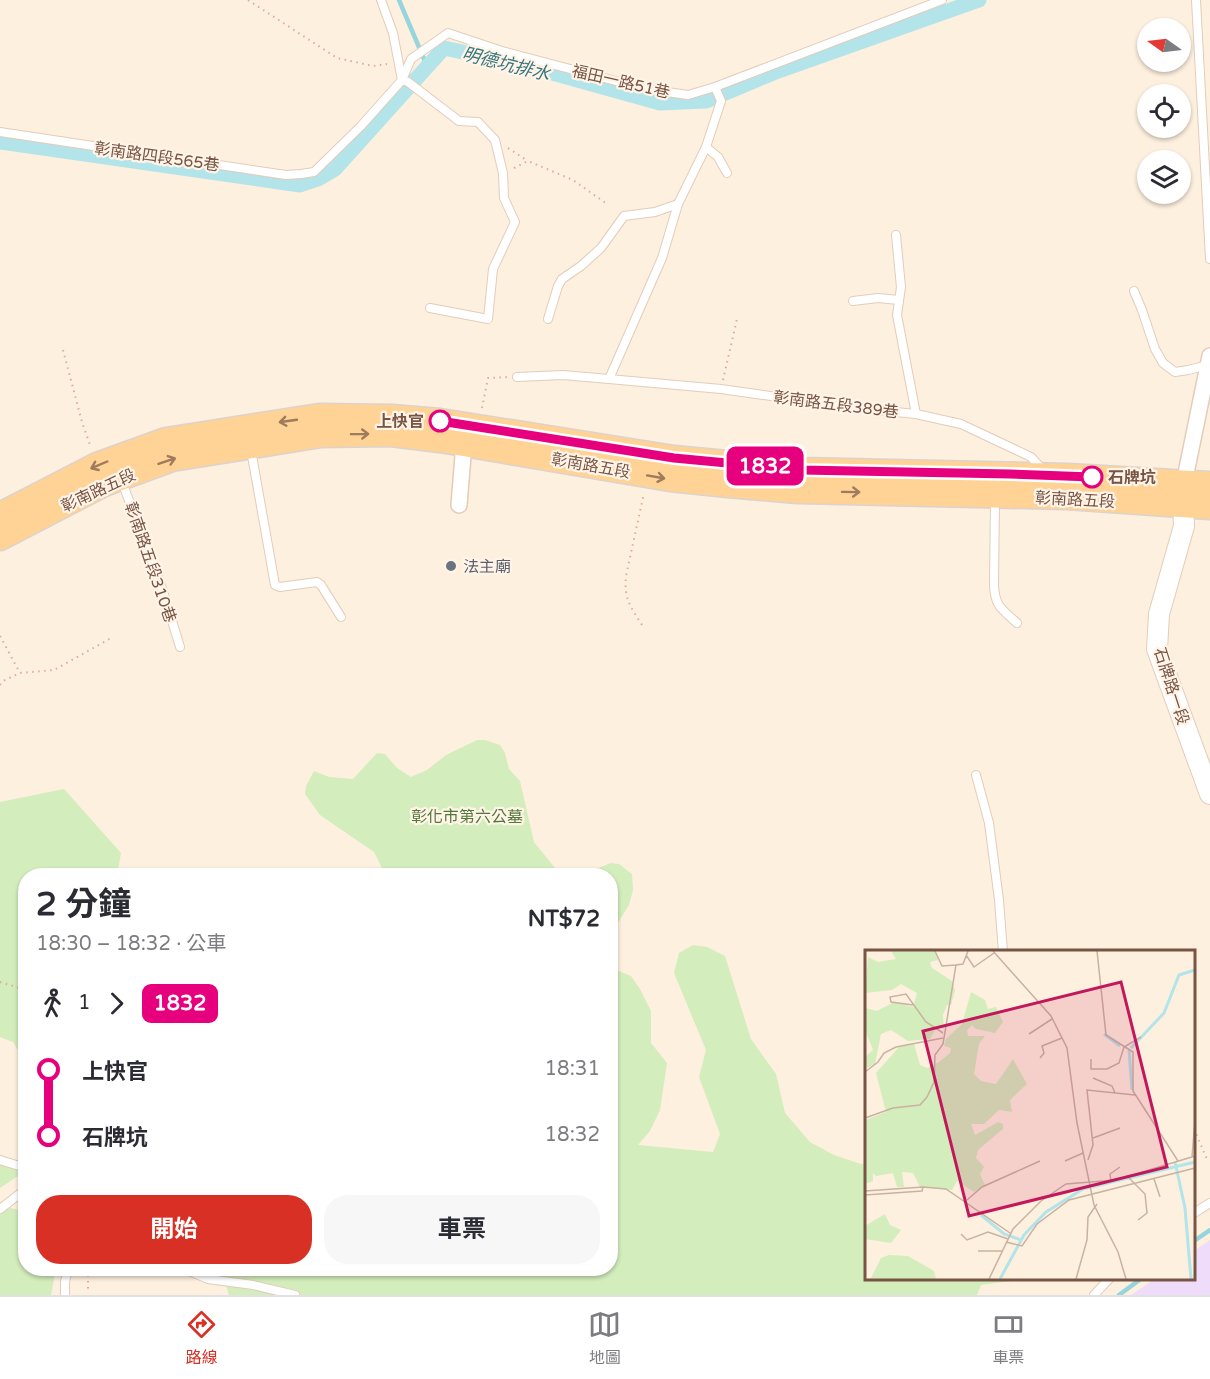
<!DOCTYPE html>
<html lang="zh-TW">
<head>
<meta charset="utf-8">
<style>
  :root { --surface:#fff; --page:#f7f7f7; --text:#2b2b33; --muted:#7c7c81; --line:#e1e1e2; --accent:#d93025 }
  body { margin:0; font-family:"Varela Round","Noto Sans TC",sans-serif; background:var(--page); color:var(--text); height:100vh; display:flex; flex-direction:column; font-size:22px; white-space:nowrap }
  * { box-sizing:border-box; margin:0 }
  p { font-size:20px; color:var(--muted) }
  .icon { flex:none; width:33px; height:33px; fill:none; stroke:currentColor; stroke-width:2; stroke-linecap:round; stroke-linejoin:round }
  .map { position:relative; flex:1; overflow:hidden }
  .details { position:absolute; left:18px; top:868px; width:600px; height:408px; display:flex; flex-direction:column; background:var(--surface); border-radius:24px; box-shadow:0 2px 4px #0004 }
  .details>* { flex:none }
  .badge { padding:0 12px; border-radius:9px; font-size:21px; line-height:39px }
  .needle { width:39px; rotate:284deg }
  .controls { position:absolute; left:1137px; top:18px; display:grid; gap:12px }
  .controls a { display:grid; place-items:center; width:54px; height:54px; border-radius:50%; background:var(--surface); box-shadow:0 2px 4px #0004; font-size:30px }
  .map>.badge { position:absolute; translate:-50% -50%; box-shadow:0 0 0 3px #fff }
  .legs { display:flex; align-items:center; gap:9px; height:66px; padding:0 18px; font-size:20px }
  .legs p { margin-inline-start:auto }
  .head { display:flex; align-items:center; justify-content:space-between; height:102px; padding:0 18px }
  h1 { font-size:33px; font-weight:700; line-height:45px }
  .primary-button { display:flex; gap:12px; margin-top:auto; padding:12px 18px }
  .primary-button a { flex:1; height:69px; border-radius:24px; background:var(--accent); color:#fff; font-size:24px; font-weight:700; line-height:69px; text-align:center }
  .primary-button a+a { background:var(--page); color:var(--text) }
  ul { padding:0 18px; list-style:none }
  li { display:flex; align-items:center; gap:21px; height:66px; font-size:22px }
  li i { display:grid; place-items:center; width:9px; height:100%; margin:0 8px; background:currentColor }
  li i::after { content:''; width:15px; height:15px; margin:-8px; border:4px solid; border-radius:50%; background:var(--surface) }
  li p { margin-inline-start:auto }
  li:first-child i { background:linear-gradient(#0000 50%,currentColor 0) }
  li:last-child i { background:linear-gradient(currentColor 50%,#0000 0) }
  .tab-bar { display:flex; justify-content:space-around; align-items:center; height:84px; border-top:2px solid var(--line); background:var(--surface); font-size:16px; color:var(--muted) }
  .tab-bar a { display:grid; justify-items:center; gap:3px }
  .tab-bar .active { color:var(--accent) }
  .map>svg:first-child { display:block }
  .education { fill:#eedcfa }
  .green { fill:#d3edbc }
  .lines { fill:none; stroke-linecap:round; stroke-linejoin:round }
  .stream { stroke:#97d5dc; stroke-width:4.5 }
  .canal { stroke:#b2e4e9; stroke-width:15 }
  .service-casing { stroke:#e3ccba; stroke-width:10 }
  .minor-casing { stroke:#e3ccba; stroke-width:18 }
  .tertiary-casing { stroke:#e3ccba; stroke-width:22 }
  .primary-casing { stroke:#dcd3ce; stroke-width:27 }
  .path { stroke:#dbae97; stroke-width:2; stroke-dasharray:1.5 4.5; stroke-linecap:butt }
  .service { stroke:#fff; stroke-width:8 }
  .minor { stroke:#fff; stroke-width:15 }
  .tertiary { stroke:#fff; stroke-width:20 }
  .primary { stroke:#ffd295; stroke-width:24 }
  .oneway { stroke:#a07a5c }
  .line-1-casing { stroke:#fff; stroke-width:14 }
  .line-1 { stroke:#e6007e; stroke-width:9 }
  .stop-1-dot { fill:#fff; stroke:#e6007e; stroke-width:3 }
  .worship-dot { fill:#6b7280; stroke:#fff4e7; stroke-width:2 }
  .labels { text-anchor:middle; stroke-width:4.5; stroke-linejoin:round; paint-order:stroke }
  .street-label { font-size:16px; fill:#775444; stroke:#fff4e7 }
  .stop-label { font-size:16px; font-weight:bold; fill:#775444; stroke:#fff4e7; text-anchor:end }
  .worship-label { font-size:16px; fill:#5b616d; stroke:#fff4e7; text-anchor:start }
  .park-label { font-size:16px; fill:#4f7839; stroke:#fff4e7 }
  .water-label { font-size:18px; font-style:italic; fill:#37767e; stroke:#fff4e7 }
  .inset-river { fill:none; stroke:#b2e4e9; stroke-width:3 }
  .inset-road { fill:none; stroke:#c8b2a1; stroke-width:1.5 }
  .view { fill:#c2185b; fill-opacity:0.15; stroke:#c2185b; stroke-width:3 }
  .inset-edge { fill:none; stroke:#775444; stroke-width:3 }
</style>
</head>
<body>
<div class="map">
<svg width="1210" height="1295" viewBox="0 0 1210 1295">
  <rect width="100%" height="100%" fill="#fef0df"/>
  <path class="education" d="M1210 1240V1295H1131L1155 1279 1194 1278V1251Z"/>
  <g class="green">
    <path d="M477 740H485L500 745 505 753 509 769 520 781 534 842 555 868 562 872H588L611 863 619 864 632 874 633 890 629 905 611 934 610 876H386L374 852 320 815 305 794 306 786 314 771 329 777 353 779 377 753 385 754 397 768 411 777 427 770 446 755Z"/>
    <path d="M64 789 121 853 117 876H26L25 1062 13 1042 0 1037V802Z"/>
    <path d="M693 945 707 947 725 956 751 1039 776 1074 785 1113 810 1142 834 1155 861 1164 866 1163V1278L1027 1279 981 1285 977 1295H229L221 1269H610L611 964 616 970 631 976 640 989 651 1011V1043L667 1063 660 1110 650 1131 638 1145 713 1152 720 1134 699 1077 706 1050 674 973 679 953Z"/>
    <path d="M0 1164 17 1167 18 1176 0 1188Z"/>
    <path d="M0 1202 10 1208 25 1211 26 1269H55L54 1280 51 1295H0Z"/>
  </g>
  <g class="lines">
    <g class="stream">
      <path d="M399 0 427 66"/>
      <path d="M1194 1241 1210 1230"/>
      <path d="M1119 1295 1142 1278"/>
    </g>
    <path class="canal" d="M0 142 300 185 318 179 335 169 444 48 527 66 660 103 706 101 773 73 979 0"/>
    <defs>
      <g id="service">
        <path d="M381 0 393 33 402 80 408 82 459 121 478 122 495 140 503 173 504 198 515 222 493 269 488 319 430 308"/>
        <path d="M1196 0 1210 259"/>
        <path d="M715 87 721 101 706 147 678 204 662 258 609 379 721 389 855 408 916 414 961 424 1031 457 1042 469"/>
        <path d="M0 132 286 175 301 174 314 172 361 126 402 80 411 59 448 33 502 51 646 89 688 95 715 87 942 0"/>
        <path d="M706 147 718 157 727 173"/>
        <path d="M896 235 901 287 897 315 916 414"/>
        <path d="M1134 291 1142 310 1155 349 1163 363 1175 372 1188 370 1208 365"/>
        <path d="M853 301 878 298 899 300"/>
        <path d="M548 319 558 286 562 279 581 266 601 248 624 216 655 212 678 204"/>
        <path d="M517 377 563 375 609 379"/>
        <path d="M251 450 275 585 280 587 317 582 321 585 341 617"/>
        <path d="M122 482 161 585 180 647"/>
        <path d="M995 499 994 585C995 607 1002 609 1017 623"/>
        <path d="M976 775 989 823 999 900 1003 952"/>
        <path d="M0 1160 26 1168"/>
        <path d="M0 1209 26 1189"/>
        <path d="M1194 1213 1210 1203"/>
        <path d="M184 1269 208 1279 253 1285 295 1295"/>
        <path d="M65 1295V1282L68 1269"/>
        <path d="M1094 1295 1110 1278"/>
      </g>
      <g id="minor">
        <path d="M1184 491V483L1210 356"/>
        <path d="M459 505 464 443 468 438"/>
      </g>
      <path id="tertiary" d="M1183 506 1184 526 1159 614 1157 649 1210 794"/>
      <g id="primary">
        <path d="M0 515 97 465 166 440 319 416 392 417 440 421 674 458 801 470 1068 476 1210 484"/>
        <path d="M0 538 104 484 172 459 321 435 391 434 440 440 670 479 728 485 798 491 1067 497 1210 507"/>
      </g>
    </defs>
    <use href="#service" class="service-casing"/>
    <use href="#minor" class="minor-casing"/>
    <use href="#tertiary" class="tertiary-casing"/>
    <use href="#primary" class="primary-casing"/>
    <g class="path">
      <path d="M248 0 337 58 373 66 387 64"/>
      <path d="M508 148 528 161"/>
      <path d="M514 168 528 161 573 180 607 204"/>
      <path d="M63 350 82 422 91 448"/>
      <path d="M723 380 737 319"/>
      <path d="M482 408 488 378 508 377"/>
      <path d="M642 625C630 606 624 599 626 576L644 493"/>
      <path d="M0 636 20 673"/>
      <path d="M0 685 3 681 20 673 54 670 113 637"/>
      <path d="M0 982 26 990"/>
      <path d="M1194 1129 1206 1157 1210 1159"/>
      <path d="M88 1269V1289"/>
    </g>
    <use href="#service" class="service"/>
    <use href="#minor" class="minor"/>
    <use href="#tertiary" class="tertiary"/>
    <use href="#primary" class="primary"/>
  </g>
  <defs><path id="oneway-shaft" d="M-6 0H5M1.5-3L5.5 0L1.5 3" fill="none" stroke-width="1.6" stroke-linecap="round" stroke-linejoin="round" transform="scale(1.5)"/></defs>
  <g class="oneway">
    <use href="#oneway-shaft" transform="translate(288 421) rotate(172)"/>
    <use href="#oneway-shaft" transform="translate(360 434) rotate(-1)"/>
    <use href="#oneway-shaft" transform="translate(167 461) rotate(-18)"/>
    <use href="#oneway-shaft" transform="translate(99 465) rotate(157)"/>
    <use href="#oneway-shaft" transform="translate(656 477) rotate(10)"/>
    <use href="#oneway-shaft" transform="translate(851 492) rotate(1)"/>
  </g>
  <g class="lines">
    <defs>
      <path id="line-1" d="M440 421 674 458 801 470 1010 474 1092 477"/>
    </defs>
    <use href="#line-1" class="line-1-casing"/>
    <use href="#line-1" class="line-1"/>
  </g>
  <g class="stop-1-dot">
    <circle cx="440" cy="421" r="10"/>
    <circle cx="1092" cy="477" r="10"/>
  </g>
  <circle class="worship-dot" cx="451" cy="566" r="6"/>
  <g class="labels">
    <g class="street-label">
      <text transform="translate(621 81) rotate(13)" y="6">福田一路51巷</text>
      <text transform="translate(157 156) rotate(8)" y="6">彰南路四段565巷</text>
      <text transform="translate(836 404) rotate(7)" y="6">彰南路五段389巷</text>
      <text transform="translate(591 465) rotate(10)" y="6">彰南路五段</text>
      <text transform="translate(98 490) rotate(-25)" y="6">彰南路五段</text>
      <text transform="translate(1075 499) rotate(3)" y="6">彰南路五段</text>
      <text transform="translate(151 562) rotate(71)" y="6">彰南路五段310巷</text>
      <text transform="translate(1172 686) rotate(72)" y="6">石牌路一段</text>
    </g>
    <g class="stop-label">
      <text x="424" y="427">上快官</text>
      <text x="1108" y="483" text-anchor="start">石牌坑</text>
    </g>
    <g class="worship-label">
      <text x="463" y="572">法主廟</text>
    </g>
    <g class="park-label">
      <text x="467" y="822">彰化市第六公墓</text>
    </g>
    <g class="water-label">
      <text transform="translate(506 64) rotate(14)" y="6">明德坑排水</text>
    </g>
  </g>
  <g transform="translate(865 950)">
    <rect width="330" height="330" fill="#fef0df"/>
    <path d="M26 1H70L73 10 65 12 67 18 87 31 90 40 86 55H82L78 65 79 79 73 76 65 89 43 91 26 80 16 84 10 114 2 118 0 107 8 100 0 80V58L12 61 29 52 48 57 52 43 36 34 27 40 0 43 3 7 13 12 31 9ZM106 42 120 50 123 59 131 57 138 72 130 83 111 79 107 75 102 80 103 86H120L114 94 109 124 116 131 131 134 148 109 162 134 145 150 147 162 134 160 119 174H106L110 185 133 172 138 174V179L113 200 111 208 119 217 115 224 120 235 109 242 92 231 87 240 55 237 48 223 37 222 39 237H32L28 223 11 226 8 223V231L0 234V170L21 162 11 123 34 97 49 94 55 115 62 118 74 112 85 103 86 98 79 96 81 89 97 74ZM20 264 25 275 36 280 26 293 0 289V276ZM24 305 43 306 69 321 71 329H0L6 328 16 308Z" fill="#d3edbc"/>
    <path class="inset-river" d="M239 84 255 96M266 98 299 63 314 25 330 20M264 100 267 140M310 212 320 258 326 329M116 265 139 284 156 290M135 329 159 285 181 262 218 239 330 212"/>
    <path class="inset-road" d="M70 1 77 16 91 15M128 1 186 66 202 98 212 173 229 255 253 302 261 329M232 1 241 85 268 102V141L313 211M101 5 109 17 129 3M48 55 26 52 25 47 41 44 61 72 78 83M164 84 187 69M175 108 179 103 177 96 197 88M226 109V119H242L254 113 259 97 276 87M0 122 13 112 19 103 31 97 78 88M228 128 247 136 250 143M0 168 28 158 55 155 62 147 69 132 70 105 78 94 91 15 98 14 103 1M228 188 255 178M327 207 330 170M223 210 228 195 222 140 270 145M200 211 218 203M263 227 280 244 282 263 273 270M289 229 295 247M246 231 245 224 255 217M0 241 58 237M0 245 57 241 58 237 81 239 145 283M102 250 117 237 175 211M96 284 102 290 123 282 143 289M141 292 157 296 172 274 204 250 330 218M113 301H138M124 329 148 279 176 251 201 234 251 230 330 206M211 329 222 290 223 267 232 254"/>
    <path class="view" d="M256 32 302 217 104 266 58 81Z"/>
    <rect width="330" height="330" class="inset-edge"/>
  </g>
</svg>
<div class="controls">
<a><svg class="needle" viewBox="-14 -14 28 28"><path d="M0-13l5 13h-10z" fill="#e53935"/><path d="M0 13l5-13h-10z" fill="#7c7c81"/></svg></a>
<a><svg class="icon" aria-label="locate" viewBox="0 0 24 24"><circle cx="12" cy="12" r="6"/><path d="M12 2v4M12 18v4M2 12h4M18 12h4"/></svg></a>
<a><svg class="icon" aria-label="layers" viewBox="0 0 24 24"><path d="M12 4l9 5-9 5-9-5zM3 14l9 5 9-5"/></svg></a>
</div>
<b class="badge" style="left:765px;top:466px;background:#e6007e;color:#fff">1832</b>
<section class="details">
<div class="head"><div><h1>2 分鐘</h1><p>18:30 – 18:32 · 公車</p></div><b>NT$72</b></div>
<div class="legs"><svg class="icon" aria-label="walk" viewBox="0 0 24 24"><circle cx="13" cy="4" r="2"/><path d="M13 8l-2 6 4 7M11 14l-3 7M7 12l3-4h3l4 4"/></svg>1<svg class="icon" aria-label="forward" viewBox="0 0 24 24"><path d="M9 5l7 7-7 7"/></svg><b class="badge" style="background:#e6007e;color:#fff">1832</b></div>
<ul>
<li><i style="color:#e6007e"></i><b>上快官</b><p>18:31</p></li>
<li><i style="color:#e6007e"></i><b>石牌坑</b><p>18:32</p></li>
</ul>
<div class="primary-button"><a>開始</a><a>車票</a></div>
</section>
</div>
<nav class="tab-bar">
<a class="active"><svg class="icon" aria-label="directions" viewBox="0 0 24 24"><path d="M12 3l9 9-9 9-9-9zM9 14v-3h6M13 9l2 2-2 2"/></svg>路線</a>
<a><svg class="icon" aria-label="map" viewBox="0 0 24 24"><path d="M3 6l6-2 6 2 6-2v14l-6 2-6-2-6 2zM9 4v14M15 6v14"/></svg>地圖</a>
<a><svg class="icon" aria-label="tickets" viewBox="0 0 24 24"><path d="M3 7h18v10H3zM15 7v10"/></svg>車票</a>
</nav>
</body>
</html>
